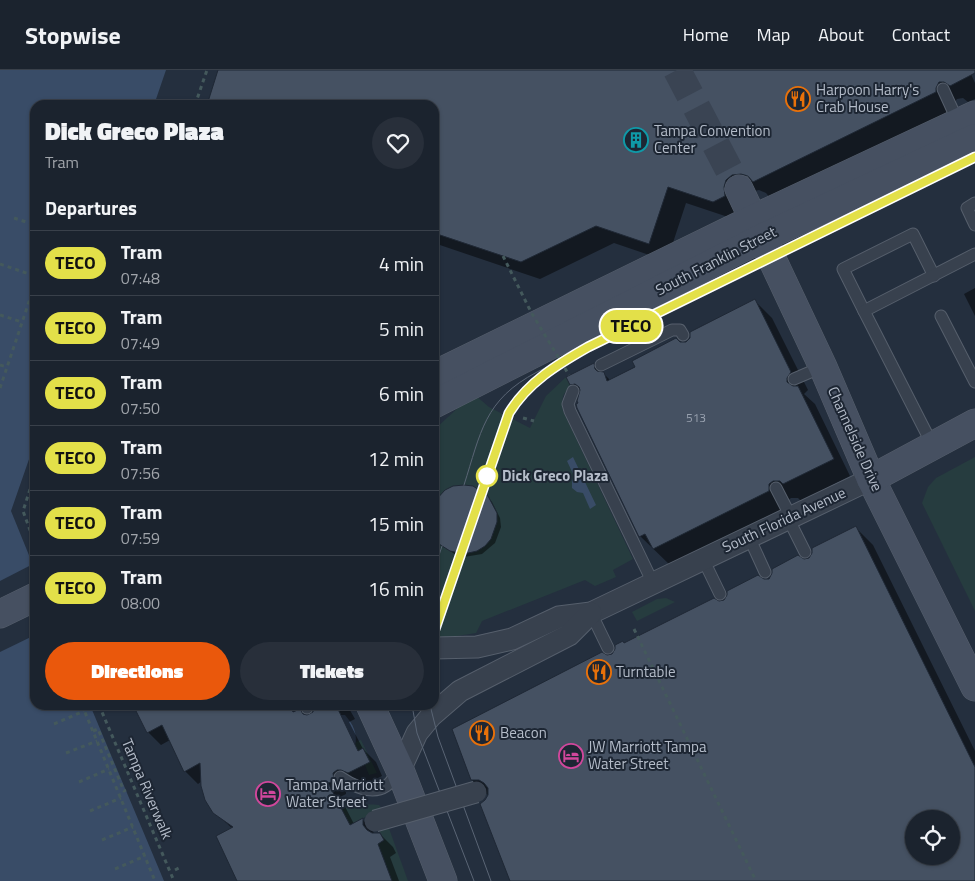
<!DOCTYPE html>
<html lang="en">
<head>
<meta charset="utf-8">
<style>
  :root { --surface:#1b232e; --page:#282f3a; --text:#f1f3f6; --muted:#a0a4aa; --line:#39404a; --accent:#ea580c }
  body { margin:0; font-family:"Titillium Web",sans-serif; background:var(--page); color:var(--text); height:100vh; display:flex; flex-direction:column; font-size:19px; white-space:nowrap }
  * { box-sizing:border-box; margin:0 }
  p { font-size:16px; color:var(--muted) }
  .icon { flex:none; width:28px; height:28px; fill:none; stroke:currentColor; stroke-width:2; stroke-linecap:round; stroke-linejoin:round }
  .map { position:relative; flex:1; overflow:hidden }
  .details { position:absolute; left:30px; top:30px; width:409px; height:610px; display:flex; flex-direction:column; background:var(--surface); border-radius:15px; box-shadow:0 1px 4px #0004,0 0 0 1px var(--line) }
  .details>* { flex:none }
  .badge { padding:0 10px; border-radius:16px; font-size:18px; line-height:32px }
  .tools { position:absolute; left:905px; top:740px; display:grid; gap:10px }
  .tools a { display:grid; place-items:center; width:55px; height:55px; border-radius:50%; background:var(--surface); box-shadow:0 1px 4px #0004,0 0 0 1px var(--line); font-size:25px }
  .map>.badge { position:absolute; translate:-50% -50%; box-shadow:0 0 0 2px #fff }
  h2 { padding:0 15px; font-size:19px; line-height:45px }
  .round { display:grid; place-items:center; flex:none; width:52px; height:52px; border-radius:26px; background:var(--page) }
  .overview { display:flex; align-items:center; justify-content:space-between; height:85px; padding:0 15px }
  h1 { font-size:24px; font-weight:800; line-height:38px }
  .primary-button { display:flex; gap:10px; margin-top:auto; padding:10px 15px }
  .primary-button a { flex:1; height:58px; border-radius:30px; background:var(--accent); color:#fff; font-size:20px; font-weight:800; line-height:58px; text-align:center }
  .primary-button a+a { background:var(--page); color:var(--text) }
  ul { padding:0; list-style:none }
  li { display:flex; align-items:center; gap:15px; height:65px; padding:0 15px; border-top:1px solid var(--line) }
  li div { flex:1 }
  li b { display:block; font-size:19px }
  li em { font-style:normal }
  li .badge { min-width:55px; font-weight:700; text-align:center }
  header { display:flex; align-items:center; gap:30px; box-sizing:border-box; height:70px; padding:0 25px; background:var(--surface); border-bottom:1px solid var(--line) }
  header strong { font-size:24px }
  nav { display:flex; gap:28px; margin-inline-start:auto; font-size:18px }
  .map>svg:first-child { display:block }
  .green { fill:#263c3f }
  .water { fill:#394c67 }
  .pier { fill:#242f3e }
  .shadow { fill:#0007; fill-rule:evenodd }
  .building { fill:#455162; stroke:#1f2835; fill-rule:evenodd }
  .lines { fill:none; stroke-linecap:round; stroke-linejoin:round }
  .secondary-tunnel { stroke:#3a4453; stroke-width:28; stroke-dasharray:28 14; stroke-linecap:butt }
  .lane-casing { stroke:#565f6c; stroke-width:13 }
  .street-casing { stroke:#565f6c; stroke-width:23 }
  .secondary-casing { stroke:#565f6c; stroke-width:29 }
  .path { stroke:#44595c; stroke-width:3; stroke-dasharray:4 4; stroke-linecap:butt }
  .lane { stroke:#38414e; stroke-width:11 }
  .street { stroke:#38414e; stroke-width:21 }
  .secondary { stroke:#465061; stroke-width:28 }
  .tram { stroke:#5a6575; stroke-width:1 }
  .street-bridge-casing { stroke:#565f6c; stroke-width:23; stroke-linecap:butt }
  .path-bridge { stroke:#44595c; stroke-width:3; stroke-dasharray:4 4; stroke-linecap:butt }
  .street-bridge { stroke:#38414e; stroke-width:21 }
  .line-casing { stroke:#fff; stroke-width:11 }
  .line { stroke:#e3e049; stroke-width:8 }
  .stop-dot { fill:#fff; stroke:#e3e049; stroke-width:2.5 }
  .labels { text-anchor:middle; stroke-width:4; stroke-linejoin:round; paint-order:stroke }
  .number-label { font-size:12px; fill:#98a1af }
  .poi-label { font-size:15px; fill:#b4bcc9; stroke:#1d2633; text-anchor:start }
  .street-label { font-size:15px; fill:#b4bcc9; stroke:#1d2633 }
  .stop-label { font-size:15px; font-weight:bold; fill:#b4bcc9; stroke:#1d2633; text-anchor:start }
</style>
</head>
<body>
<header>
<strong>Stopwise</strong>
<nav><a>Home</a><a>Map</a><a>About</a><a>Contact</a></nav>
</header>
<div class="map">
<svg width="975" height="811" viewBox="0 0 975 811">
  <rect width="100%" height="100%" fill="#242f3e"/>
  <g class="green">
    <path d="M566 307 571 317C561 324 562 330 563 341L633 489 613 500 616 507 595 516 585 510 482 551 476 563 445 568H434V360L461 335 475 325 489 337 530 358 546 326Z"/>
    <path d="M975 387V541L922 433 928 417 936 408Z"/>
    <path d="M666 528 675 532 637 551 632 542 657 529Z"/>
    <path d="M361 670 377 703 369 705 365 695 370 692 363 678 358 681 355 676 356 672Z"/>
    <path d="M338 725C356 739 359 733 379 735L382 739 408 811H392L378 774 384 770 371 744 344 758 335 726Z"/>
  </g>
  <g class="water">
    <path d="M0 0H166L154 35H35V372L11 441 35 500V635H90L164 811H0Z"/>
    <path d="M573 387 596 435 590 439 583 423 577 422 572 418V411L574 406 567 391Z"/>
    <path d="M340 645H345C353 654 358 664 355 676Z"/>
  </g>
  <path class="pier" d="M35 493V565L0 582V511Z"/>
  <g class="shadow">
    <path d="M220 0H969L975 13V29L968 32 963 28 957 29 952 36 953 40 771 129 766 123 759 120 750 122 731 148 686 133 667 191 614 173 540 209 434 173V35H208Z"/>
    <path d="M975 218V246L964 224Z"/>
    <path d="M755 231 772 248 808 320 804 324 815 334 850 406 801 431 798 428H791L786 432V438L671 496 640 466 581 324 571 314 594 294 610 310 679 273H687Z"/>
    <path d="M446 421 488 427 492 432 500 448 501 457 495 473 482 484 464 487 456 485 443 476 434 463V437L439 427Z"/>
    <path d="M856 458 873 475 975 681V811H511L489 726 472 710 607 587 612 586 625 574 719 533 764 511 769 510 804 491 810 490ZM914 749H951V786H914Z"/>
    <path d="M136 635H296L299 641 305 646 315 642V635H347L355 649 349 652 363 679 376 692 382 706 362 716H346V724L340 727 354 754 363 750 375 764H380L393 777 396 783 390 787 399 811H238L233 759 214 742 202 711 198 714 185 701 170 670 161 675 148 662Z"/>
  </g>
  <g class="building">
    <path d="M218 0H975V3L950 16 944 12H939L936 18V22L753 112 748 106 741 104 732 105 726 110 724 117 725 126 713 132 668 117 649 174 596 156 521 192 434 163V35H207Z"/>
    <path d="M755 229 791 302 787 308V312L793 316H798L834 389 783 414 780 411H773L769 414V421L653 479 645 464 639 467 577 338 576 334 578 333 577 331 580 320 579 317 575 314 570 315 566 307 594 293 595 299 597 301 604 302 607 311 635 297 632 291 676 268 680 272H686L690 268V262Z"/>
    <path d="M464 415 473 416 488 426 497 443V452L491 469 485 476 477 481 464 484 450 481 439 474 434 467V432L445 420 453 416Z"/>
    <path d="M856 456 975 697V811H510L480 734 485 730 488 725V718L484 713 479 710H471L452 659 602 582 607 585 612 584 615 579V575L623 571 624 573 714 528 719 531 724 530 727 525V521L758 505 764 509H769L772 503V499L798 485 804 489 809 488 812 483V478ZM914 749H951V786H914Z"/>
    <path d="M133 635H290L293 642 300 639 303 644 307 645 313 642 314 635H336L358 681 363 678 370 692 348 703 341 700H337L333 703 334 711 328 713 350 755 363 748V755L367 760 372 763H380L384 770 378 774 392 811H237L216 766 233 757 213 743 205 730 201 716 200 693 184 702 162 655 147 663Z"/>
  </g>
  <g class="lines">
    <path class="secondary-tunnel" d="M677 0 739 119"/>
    <defs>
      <g id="lane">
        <path d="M943 19 959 54"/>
        <path d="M975 133 967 138 975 155"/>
        <path d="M864 241 843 199 913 164 934 206"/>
        <path d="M941 246 975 312"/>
        <path d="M601 295 672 260H680L683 265"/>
        <path d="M794 309 822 297"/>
        <path d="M573 321 568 334 570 341 653 513"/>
        <path d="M933 376 864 241 975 184"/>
        <path d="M776 418 791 447"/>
        <path d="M788 448 805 482"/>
        <path d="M749 467 765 502"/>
        <path d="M703 489 720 524"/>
        <path d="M591 543 608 578"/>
        <path d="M307 635V638"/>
        <path d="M340 707C352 715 371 726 386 716 391 713 395 705 399 701"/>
      </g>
      <g id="street">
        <path d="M434 578 477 577 512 569 559 547 591 543 871 409"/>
        <path d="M400 700 417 663 431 646 460 621 569 565 591 543"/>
      </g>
      <g id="secondary">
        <path d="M739 119 823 297 871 409 975 617"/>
        <path d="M434 305 753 149 975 45"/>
        <path d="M434 334 762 168 975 68"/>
        <path d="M871 409 975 353"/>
        <path d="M0 544 35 527"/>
        <path d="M370 635 400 700 443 811"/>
      </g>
    </defs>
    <use href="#lane" class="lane-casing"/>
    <use href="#street" class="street-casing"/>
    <use href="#secondary" class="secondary-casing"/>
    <g class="path">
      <path d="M195 35 207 0"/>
      <path d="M30 103 35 105"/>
      <path d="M14 148 35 155"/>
      <path d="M0 194 35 206"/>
      <path d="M0 245 22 252"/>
      <path d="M0 295 7 297"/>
      <path d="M0 318 35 214"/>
      <path d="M523 348 534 351"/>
      <path d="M35 404 23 441 35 474"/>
      <path d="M634 559 756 811"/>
      <path d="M33 596 35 595"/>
      <path d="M82 635 155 811"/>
      <path d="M99 635 174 811"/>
      <path d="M54 654 84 641"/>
      <path d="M93 661 98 659 124 721 126 720"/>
      <path d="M66 683 97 671"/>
      <path d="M137 708 141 705"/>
      <path d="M79 712 109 699"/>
      <path d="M90 741 121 728"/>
      <path d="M155 752 160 750"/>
      <path d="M102 770 133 757"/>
      <path d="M115 799 145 786"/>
      <path d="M175 800 181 797"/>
    </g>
    <use href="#lane" class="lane"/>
    <use href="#street" class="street"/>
    <use href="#secondary" class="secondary"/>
    <g class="tram">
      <path d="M464 415C481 362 484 330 537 302L975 87"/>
      <path d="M482 420C498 375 503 332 546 304"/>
      <path d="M434 501 442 476"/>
      <path d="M434 562 460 483"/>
      <path d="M412 635 417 663 474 811"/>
      <path d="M430 635 438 667 491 811"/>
    </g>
    <defs>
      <path id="street-bridge" d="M375 751 476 722"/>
    </defs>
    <use href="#street-bridge" class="street-bridge-casing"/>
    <path class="path-bridge" d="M503 186 531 242 569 305"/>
    <use href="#street-bridge" class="street-bridge"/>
  </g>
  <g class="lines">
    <defs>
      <path id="line" d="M434 562 509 343C528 312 558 294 588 277L975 87"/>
    </defs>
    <use href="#line" class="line-casing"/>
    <use href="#line" class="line"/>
  </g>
  <defs>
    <symbol id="restaurant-ring" viewBox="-11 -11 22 22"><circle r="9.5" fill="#1d2633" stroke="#e8710a" stroke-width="1.5"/><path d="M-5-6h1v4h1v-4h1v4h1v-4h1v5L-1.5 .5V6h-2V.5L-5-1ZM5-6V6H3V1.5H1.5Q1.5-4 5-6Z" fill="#e8710a"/></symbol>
    <symbol id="building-ring" viewBox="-11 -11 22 22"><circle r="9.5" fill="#1d2633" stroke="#0f9aa8" stroke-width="1.5"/><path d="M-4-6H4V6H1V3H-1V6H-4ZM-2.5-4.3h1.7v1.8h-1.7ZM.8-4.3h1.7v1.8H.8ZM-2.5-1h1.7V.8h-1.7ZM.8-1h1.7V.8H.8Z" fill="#0f9aa8"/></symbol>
    <symbol id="hotel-ring" viewBox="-11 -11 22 22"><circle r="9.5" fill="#1d2633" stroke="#d1479c" stroke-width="1.5"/><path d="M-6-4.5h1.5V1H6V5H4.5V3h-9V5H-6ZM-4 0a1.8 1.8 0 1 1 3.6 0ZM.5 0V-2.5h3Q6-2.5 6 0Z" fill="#d1479c"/></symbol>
  </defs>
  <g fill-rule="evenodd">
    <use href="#restaurant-ring" x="784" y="15" width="28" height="28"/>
    <use href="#building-ring" x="622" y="56" width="28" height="28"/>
    <use href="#restaurant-ring" x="585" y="588" width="28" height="28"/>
    <use href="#restaurant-ring" x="468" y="649" width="28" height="28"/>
    <use href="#hotel-ring" x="557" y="672" width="28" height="28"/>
    <use href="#hotel-ring" x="254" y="710" width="28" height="28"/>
  </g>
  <circle class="stop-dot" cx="487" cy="406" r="10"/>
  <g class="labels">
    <g class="number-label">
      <text x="696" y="352">513</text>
    </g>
    <g class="poi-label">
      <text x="816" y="25">Harpoon Harry's<tspan x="816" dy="17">Crab House</tspan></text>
      <text x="654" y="66">Tampa Convention<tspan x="654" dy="17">Center</tspan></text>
      <text x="616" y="607">Turntable</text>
      <text x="500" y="668">Beacon</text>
      <text x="588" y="682">JW Marriott Tampa<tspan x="588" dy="17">Water Street</tspan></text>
      <text x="286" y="720">Tampa Marriott<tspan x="286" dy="17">Water Street</tspan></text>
    </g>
    <g class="street-label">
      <text transform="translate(716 191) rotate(-27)" y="5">South Franklin Street</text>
      <text transform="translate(855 369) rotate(66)" y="5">Channelside Drive</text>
      <text transform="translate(784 450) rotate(-25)" y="5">South Florida Avenue</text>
      <text transform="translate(147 719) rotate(67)" y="5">Tampa Riverwalk</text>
    </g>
    <g class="stop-label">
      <text x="502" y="411">Dick Greco Plaza</text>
    </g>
  </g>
</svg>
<div class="tools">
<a><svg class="icon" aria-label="locate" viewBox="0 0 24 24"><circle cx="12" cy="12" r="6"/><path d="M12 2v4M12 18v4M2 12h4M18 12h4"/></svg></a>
</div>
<b class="badge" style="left:631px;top:256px;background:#e3e049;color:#111">TECO</b>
<section class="details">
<div class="overview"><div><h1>Dick Greco Plaza</h1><p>Tram</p></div><a class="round"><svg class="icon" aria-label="heart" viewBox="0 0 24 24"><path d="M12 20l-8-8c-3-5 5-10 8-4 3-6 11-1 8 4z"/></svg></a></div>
<h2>Departures</h2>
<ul>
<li><span class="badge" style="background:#e3e049;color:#111">TECO</span><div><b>Tram</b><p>07:48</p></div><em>4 min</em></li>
<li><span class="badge" style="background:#e3e049;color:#111">TECO</span><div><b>Tram</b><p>07:49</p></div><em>5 min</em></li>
<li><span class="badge" style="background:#e3e049;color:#111">TECO</span><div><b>Tram</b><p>07:50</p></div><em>6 min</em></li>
<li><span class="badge" style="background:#e3e049;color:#111">TECO</span><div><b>Tram</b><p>07:56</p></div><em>12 min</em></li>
<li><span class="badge" style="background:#e3e049;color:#111">TECO</span><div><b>Tram</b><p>07:59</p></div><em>15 min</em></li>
<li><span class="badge" style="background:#e3e049;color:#111">TECO</span><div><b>Tram</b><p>08:00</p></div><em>16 min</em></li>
</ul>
<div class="primary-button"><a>Directions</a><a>Tickets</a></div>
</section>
</div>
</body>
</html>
